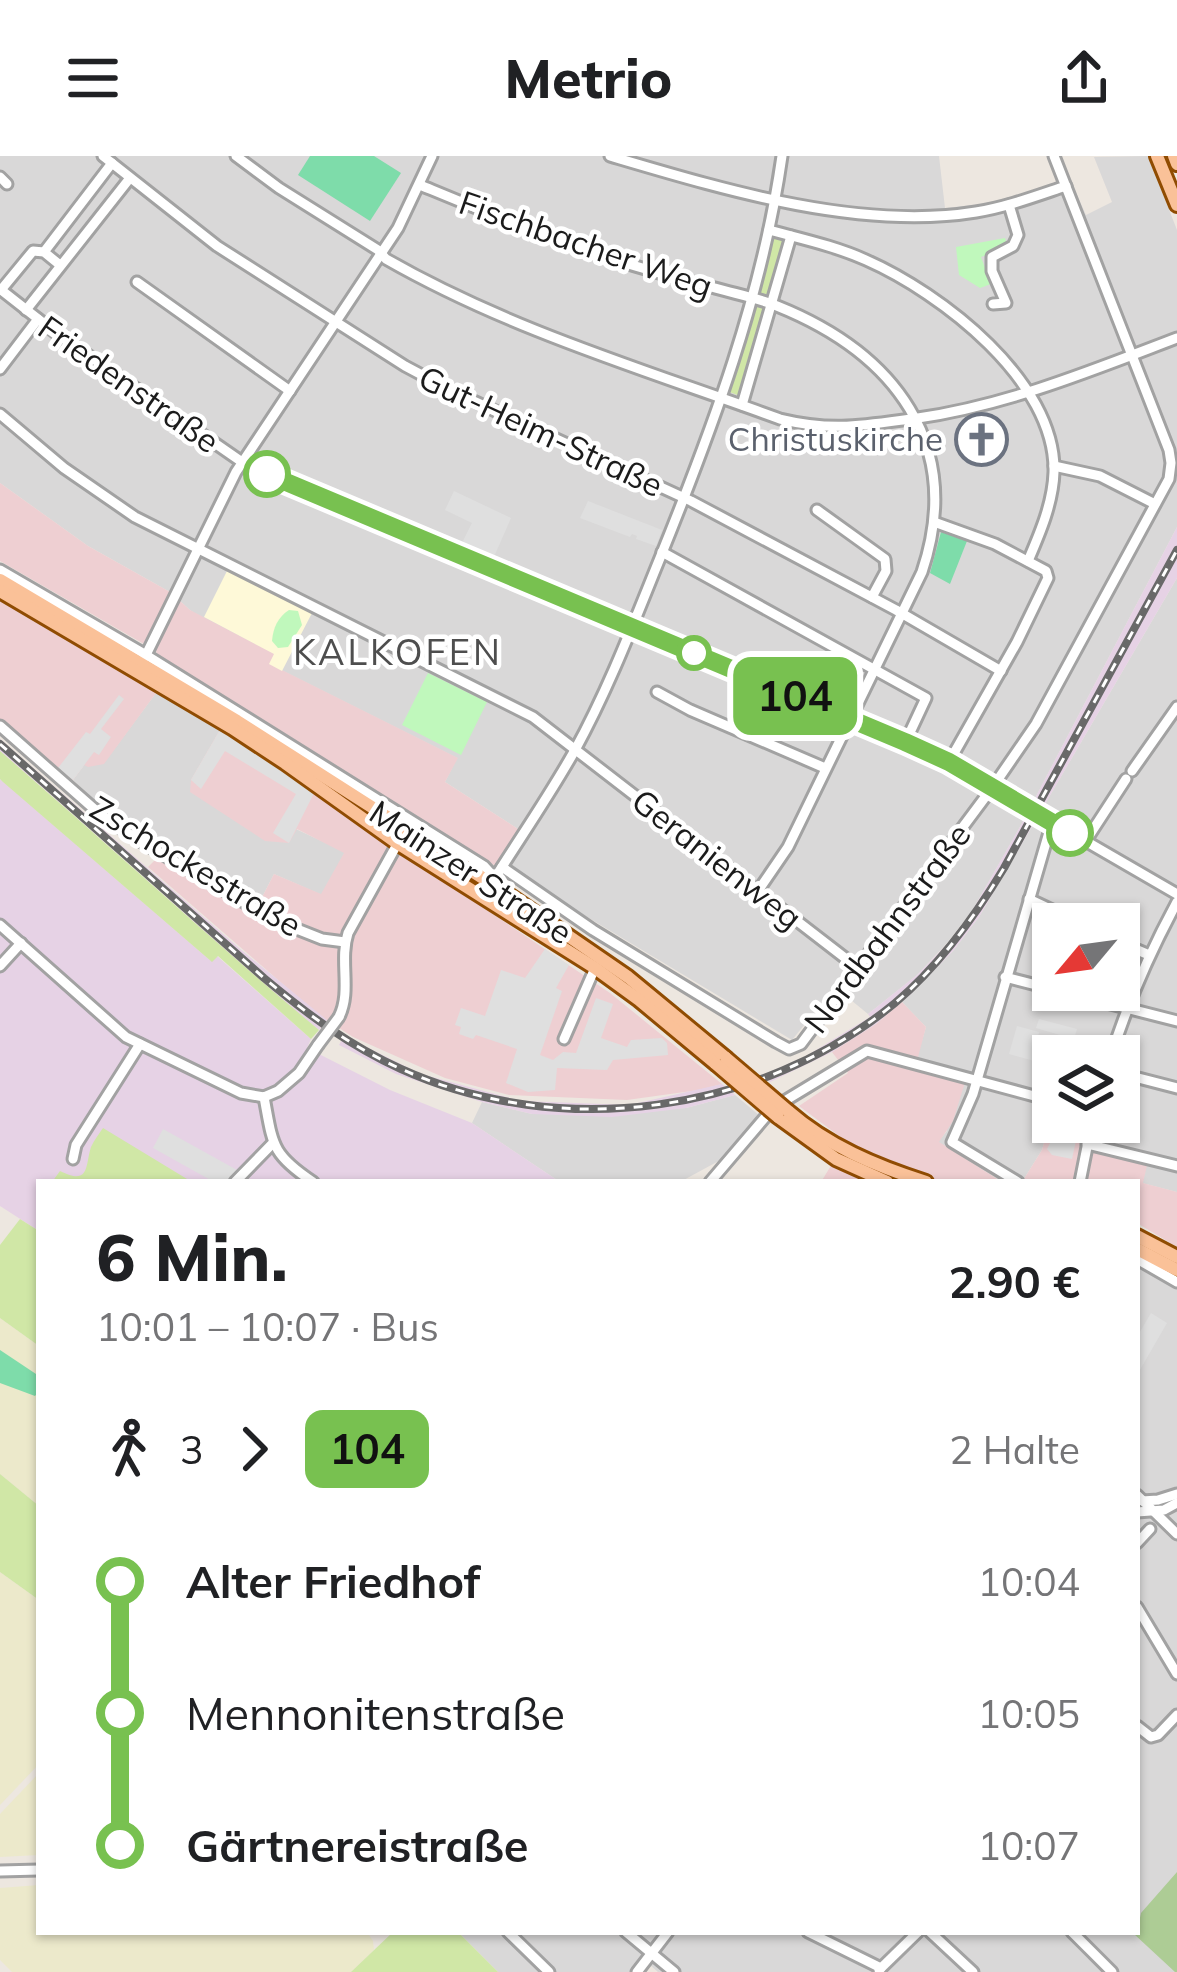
<!DOCTYPE html>
<html lang="de">
<head>
<meta charset="utf-8">
<style>
  :root { --surface:#fff; --page:#f2f2f2; --text:#202124; --muted:#757577 }
  body { margin:0; font-family:Mulish,sans-serif; background:var(--page); color:var(--text); height:100vh; display:flex; flex-direction:column; font-size:45px; white-space:nowrap }
  * { box-sizing:border-box; margin:0 }
  p { font-size:39px; color:var(--muted) }
  .icon { flex:none; width:66px; height:66px; fill:none; stroke:currentColor; stroke-width:2; stroke-linecap:round; stroke-linejoin:round }
  .map { position:relative; flex:1; overflow:hidden }
  .drawer { position:absolute; left:36px; top:1023px; width:1104px; height:756px; display:flex; flex-direction:column; background:var(--surface); border-radius:0px; box-shadow:0 3px 9px #0004 }
  .drawer>* { flex:none }
  .badge { padding:0 24px; border-radius:18px; font-size:42px; line-height:78px }
  .needle { width:78px; rotate:241deg }
  .controls { position:absolute; left:1032px; top:747px; display:grid; gap:24px }
  .controls a { display:grid; place-items:center; width:108px; height:108px; border-radius:0px; background:var(--surface); box-shadow:0 3px 9px #0004; font-size:60px }
  .map>.badge { position:absolute; translate:-50% -50%; box-shadow:0 0 0 6px #fff }
  .legs { display:flex; align-items:center; gap:18px; height:132px; padding:0 60px; font-size:39px }
  .legs p { margin-inline-start:auto }
  .overview { display:flex; align-items:center; justify-content:space-between; height:204px; padding:0 60px }
  h1 { font-size:66px; font-weight:800; line-height:90px }
  ul { padding:0 60px; list-style:none }
  li { display:flex; align-items:center; gap:42px; height:132px; font-size:45px }
  li i { display:grid; place-items:center; width:18px; height:100%; margin:0 15px; background:currentColor }
  li i::after { content:''; width:30px; height:30px; margin:-15px; border:9px solid; border-radius:50%; background:var(--surface) }
  li p { margin-inline-start:auto }
  li:first-child i { background:linear-gradient(#0000 50%,currentColor 0) }
  li:last-child i { background:linear-gradient(currentColor 50%,#0000 0) }
  header { display:flex; justify-content:space-between; align-items:center; height:156px; padding:0 60px; background:var(--surface); font-size:54px; font-weight:800 }
  .map>svg:first-child { display:block }
  .residential { fill:#d9d8d8; fill-rule:evenodd }
  .commercial { fill:#eecfd2 }
  .industrial { fill:#e6d2e5 }
  .education { fill:#fef9d8 }
  .farmland { fill:#ece9cb }
  .grass { fill:#d0e7a6 }
  .forest { fill:#adcc95 }
  .park { fill:#c0f8bc }
  .pitch { fill:#7edcaa }
  .parking { fill:#dfdfdf }
  .lines { fill:none; stroke-linecap:round; stroke-linejoin:round }
  .minor-casing { stroke:#a2a2a2; stroke-width:15 }
  .major-casing { stroke:#904c02; stroke-width:18 }
  .minor { stroke:#fff; stroke-width:9 }
  .major { stroke:#fac198; stroke-width:12 }
  .rail-casing { stroke:#696969; stroke-width:8 }
  .rail { stroke:#fff; stroke-width:3; stroke-dasharray:9; stroke-linecap:butt }
  .minor-bridge-casing { stroke:#a2a2a2; stroke-width:15; stroke-linecap:butt }
  .major-bridge-casing { stroke:#904c02; stroke-width:18; stroke-linecap:butt }
  .minor-bridge { stroke:#fff; stroke-width:9 }
  .major-bridge { stroke:#fac198; stroke-width:12 }
  .line-1-casing { stroke:#fff; stroke-width:27 }
  .line-1 { stroke:#78c150; stroke-width:18 }
  .stop-1-dot { fill:#fff; stroke:#78c150; stroke-width:6 }
  .labels { text-anchor:middle; stroke-width:9; stroke-linejoin:round; paint-order:stroke }
  .street-label { font-size:33px; fill:#1b1b1b; stroke:#fff }
  .worship-label { font-size:33px; fill:#5b616d; stroke:#fff; text-anchor:end }
  .neighbourhood-label { font-size:36px; letter-spacing:3px; fill:#4e4e4e; stroke:#fff }
</style>
</head>
<body>
<header><svg class="icon" aria-label="menu" viewBox="0 0 24 24"><path d="M4 6h16M4 12h16M4 18h16"/></svg>Metrio<svg class="icon" aria-label="share" viewBox="0 0 24 24"><path d="M12 15V3M7 8l5-5 5 5M5 13v7h14v-7"/></svg></header>
<div class="map">
<svg width="1177" height="1816" viewBox="0 0 1177 1816">
  <rect width="100%" height="100%" fill="#ede7e0"/>
  <g class="residential">
    <path d="M0 0H939L945 52 982 48 1021 39 1069 21 1086 59 1112 46 1094 1 1148 0 1177 74V371L1021 669 972 755 947 787 917 819 868 858 835 831 792 884 509 714 547 648 537 643 518 673 445 626 457 602 269 508 190 454 170 436 88 390 0 327Z"/>
    <path d="M1177 422V1036L1142 1027 1147 1006 1110 996 1119 966V900H1053V954L1042 994 1022 1026H1002L938 986 947 975 916 905 926 871 902 846 953 795 979 761ZM1053 768H1119V834H1053Z"/>
    <path d="M156 537 220 574 191 624 345 696 322 739 274 718 258 749 108 657 73 624 85 608 104 607Z"/>
    <path d="M735 939 760 960 726 1001 680 1026H560L472 967 482 946 532 958 686 952Z"/>
    <path d="M1137 1107 1177 1131V1816H658L650 1809 643 1816H498L458 1776H1137Z"/>
  </g>
  <g class="commercial">
    <path d="M0 327 88 390 170 436 190 454 275 498 270 508 458 602 445 626 518 673 497 711 280 575 158 502 156 495 0 405Z"/>
    <path d="M0 445 156 537 104 608 88 611 84 609 73 624 0 563Z"/>
    <path d="M220 574 610 837 722 928 699 934 627 944 509 939 445 922 353 881 316 857 148 711 158 701 253 759 274 718 321 738 344 697 297 673 289 687 265 685 190 636 191 624Z"/>
    <path d="M902 846 926 871 917 905 967 920 953 965 939 986 1002 1026H821L846 985 799 950 848 917 832 896 876 868Z"/>
    <path d="M1053 954V966H1118L1111 996 1148 1005 1143 1027 1177 1036V1091L1137 1067V1026H1022L1042 994Z"/>
  </g>
  <g class="industrial">
    <path d="M1177 371V422L979 761 953 795 911 838 876 868 832 896 770 926 762 919 803 902 870 861 868 858 917 819 948 787 972 755 1021 669Z"/>
    <path d="M0 583 239 792 327 864 319 874 244 812 128 705 0 595Z"/>
    <path d="M0 623 211 805 217 800 311 883 307 892 390 934 472 967 560 1026H39V1075L0 1050Z"/>
    <path d="M344 880 421 918 521 945 629 949 722 928 735 939 686 952 612 961 532 958 482 946 396 918 339 889Z"/>
  </g>
  <path class="education" d="M227 415 312 457 282 515 269 508 274 498 204 461Z"/>
  <g class="farmland">
    <path d="M0 1162 39 1190V1350L0 1318Z"/>
    <path d="M0 1416 39 1444V1608L0 1649Z"/>
    <path d="M39 1617V1699L0 1701V1658Z"/>
    <path d="M39 1729V1776H367L373 1785 374 1794 351 1816H12L0 1804V1732Z"/>
  </g>
  <g class="grass">
    <path d="M771 81 784 84 769 139 757 136Z"/>
    <path d="M753 150 766 153 740 240 727 235Z"/>
    <path d="M0 595C107 687 211 784 319 874L311 883 218 800 212 806 3 626 0 623Z"/>
    <path d="M103 972 192 1026H52L60 1015C90 1030 85 1010 91 991 94 984 99 978 103 972Z"/>
    <path d="M20 1063 39 1075V1190L0 1162V1089Z"/>
    <path d="M0 1318 39 1350V1444L0 1416Z"/>
    <path d="M393 1776H458L498 1816H351Z"/>
  </g>
  <path class="forest" d="M1177 1716V1816H1175L1134 1778 1137 1776 1141 1757Z"/>
  <g class="park">
    <path d="M1005 82 1008 91 981 101 991 128 980 132 959 119 956 91Z"/>
    <path d="M289 454 298 455 302 469 288 491 278 492 272 485C273 472 278 461 289 454Z"/>
    <path d="M428 517 487 546 461 599 402 569Z"/>
  </g>
  <g class="pitch">
    <path d="M310 0H374L401 17 370 65 298 19Z"/>
    <path d="M941 376 967 385 950 428 930 417Z"/>
    <path d="M0 1194 39 1220V1235L35 1240 0 1227Z"/>
  </g>
  <g class="parking">
    <path d="M454 335 511 362 493 403 461 389 472 367 445 354Z"/>
    <path d="M588 345 662 374 656 390 636 383 637 380 632 378 630 381 580 362Z"/>
    <path d="M119 539 124 543 101 573 111 581 99 599 94 596 73 624 58 612 86 576 90 578Z"/>
    <path d="M220 574 314 637 289 687 273 677 296 638 225 595 201 633 191 624Z"/>
    <path d="M545 793 569 809 556 832 562 835 540 899 553 904 563 896 576 897 596 842 613 848 601 882 627 891 631 884 662 882 667 887 668 899 613 904 607 914 557 912 555 934 528 936 506 927 517 893 476 879 473 883 459 878 461 871 455 869 461 852 485 860 501 814 525 822Z"/>
    <path d="M1039 863 1077 873 1069 900H1054L1060 879 1036 872Z"/>
    <path d="M1017 870 1039 876 1034 895 1053 900V910L1009 898Z"/>
    <path d="M1049 954 1053 955V966H1080L1072 1003 1052 999 1047 993 1053 981 1046 977Z"/>
    <path d="M163 973 237 1014 226 1026H214L153 992Z"/>
    <path d="M1151 1157 1167 1167 1137 1219V1181Z"/>
  </g>
  <g class="lines">
    <defs>
      <g id="minor">
        <path d="M103 0 217 90 405 210 452 235 691 345 896 454 1001 515"/>
        <path d="M236 0 279 32 378 94 386 103C510 174 646 214 780 263 834 276 865 269 918 262 1008 249 1093 214 1177 182"/>
        <path d="M610 0C722 33 859 75 976 56 1007 51 1036 40 1066 30"/>
        <path d="M0 21 7 28"/>
        <path d="M420 29C483 55 545 81 609 102 644 113 680 123 715 132 736 138 758 142 777 150 894 197 965 288 922 416L788 691 758 735"/>
        <path d="M769 74C802 83 835 90 866 104 941 137 1056 225 1054 316 1053 347 1040 377 1028 405"/>
        <path d="M44 96 112 7"/>
        <path d="M137 126 290 235"/>
        <path d="M0 133 56 177 242 306 949 606 1177 738"/>
        <path d="M1 134 33 95 44 96 60 109"/>
        <path d="M993 148 1006 147 992 115V101L1013 90 1018 79 1009 49"/>
        <path d="M26 154 130 22"/>
        <path d="M0 213 38 163"/>
        <path d="M742 249 791 80"/>
        <path d="M0 258 64 312 135 361 533 561 858 812"/>
        <path d="M1054 310 1100 320 1155 348"/>
        <path d="M817 354 885 403 886 415 872 441"/>
        <path d="M934 366 995 388 1046 415 1048 422 1017 486 949 606"/>
        <path d="M662 396 926 542 905 587"/>
        <path d="M0 414 146 499 484 710 495 722"/>
        <path d="M142 507 236 316 398 72 432 0"/>
        <path d="M657 536 690 554 825 612"/>
        <path d="M0 570 101 659 140 685 274 764 322 783 345 786"/>
        <path d="M1132 615 1177 551"/>
        <path d="M1085 686 1126 623"/>
        <path d="M502 711 593 774 776 886 789 893 801 888 992 632 1036 568 1169 323 1171 307 1169 294 1054 0"/>
        <path d="M483 741C513 692 547 644 575 594 609 532 634 466 660 402 713 271 762 140 782 0"/>
        <path d="M1029 743 1082 768"/>
        <path d="M0 769 126 881 241 937 264 941 278 935 299 917 318 889"/>
        <path d="M1119 786 1149 799"/>
        <path d="M0 810 21 787"/>
        <path d="M1005 821 1177 865"/>
        <path d="M339 861C352 835 339 805 348 777L405 674"/>
        <path d="M564 883 595 812"/>
        <path d="M1111 900C1128 846 1150 796 1177 746"/>
        <path d="M1119 917 1177 932"/>
        <path d="M264 941C273 989 271 998 313 1026"/>
        <path d="M1087 988 1177 1010"/>
        <path d="M73 1003 76 989 140 888"/>
        <path d="M235 1026 273 987"/>
        <path d="M710 1026 773 952 867 895 1053 945"/>
        <path d="M1018 1026 952 986 973 938 1052 666"/>
        <path d="M1080 1026 1092 966"/>
        <path d="M1137 1103 1177 1126"/>
        <path d="M1137 1339 1177 1378"/>
        <path d="M1142 1345 1158 1344 1177 1338"/>
        <path d="M1137 1356 1164 1354 1177 1347"/>
        <path d="M1137 1387 1150 1373"/>
        <path d="M1137 1451 1177 1518"/>
        <path d="M1137 1570 1151 1581 1158 1579 1177 1559"/>
        <path d="M0 1715 39 1714"/>
        <path d="M508 1776 549 1816"/>
        <path d="M626 1776 674 1816"/>
        <path d="M808 1776 881 1812"/>
        <path d="M930 1776 973 1816"/>
        <path d="M1072 1776 1112 1816"/>
        <path d="M879 1814 918 1776"/>
        <path d="M637 1816 668 1776"/>
      </g>
      <g id="major">
        <path d="M1157 0 1177 49"/>
        <path d="M1174 0 1177 8"/>
        <path d="M0 424 237 565 503 735 628 821 726 902"/>
        <path d="M0 435 232 572 285 607 397 687 595 812 639 844 716 908"/>
        <path d="M788 955C828 990 876 1010 926 1026"/>
        <path d="M778 961 836 1003 887 1026"/>
        <path d="M1137 1080 1177 1101"/>
        <path d="M1137 1093 1177 1114"/>
      </g>
    </defs>
    <use href="#minor" class="minor-casing"/>
    <use href="#major" class="major-casing"/>
    <use href="#minor" class="minor"/>
    <use href="#major" class="major"/>
    <defs>
      <path id="rail" d="M0 588 264 822C307 858 350 890 401 913 561 985 760 958 895 847 940 809 974 762 1004 712L1177 394"/>
    </defs>
    <use href="#rail" class="rail-casing"/>
    <use href="#rail" class="rail"/>
    <defs>
      <path id="minor-bridge" d="M318 889 339 861"/>
      <g id="major-bridge">
        <path d="M726 902 788 955"/>
        <path d="M716 908 778 961"/>
      </g>
    </defs>
    <use href="#minor-bridge" class="minor-bridge-casing"/>
    <use href="#major-bridge" class="major-bridge-casing"/>
    <use href="#minor-bridge" class="minor-bridge"/>
    <use href="#major-bridge" class="major-bridge"/>
  </g>
  <g class="lines">
    <defs>
      <path id="line-1" d="M267 318 905 586 949 606 1070 677"/>
    </defs>
    <use href="#line-1" class="line-1-casing"/>
    <use href="#line-1" class="line-1"/>
  </g>
  <defs>
    <symbol id="church-ring" viewBox="-11 -11 22 22"><circle r="9.5" fill="#fff" stroke="#6b7280" stroke-width="1.5"/><path d="M-1.2-6h2.4v3.5h3.3v2.4h-3.3V6h-2.4V-.1h-3.3v-2.4h3.3Z" fill="#6b7280"/></symbol>
  </defs>
  <g fill-rule="evenodd">
    <use href="#church-ring" x="952" y="254" width="59" height="59"/>
  </g>
  <g class="stop-1-dot">
    <circle cx="267" cy="318" r="21"/>
    <circle cx="694" cy="497" r="15"/>
    <circle cx="1070" cy="677" r="21"/>
  </g>
  <g class="labels">
    <g class="street-label">
      <text transform="translate(586 88) rotate(19)" y="12">Fischbacher Weg</text>
      <text transform="translate(129 228) rotate(35)" y="12">Friedenstraße</text>
      <text transform="translate(541 275) rotate(25)" y="12">Gut-Heim-Straße</text>
      <text transform="translate(717 703) rotate(38)" y="12">Geranienweg</text>
      <text transform="translate(196 710) rotate(31)" y="12">Zschockestraße</text>
      <text transform="translate(471 716) rotate(33)" y="12">Mainzer Straße</text>
      <text transform="translate(887 772) rotate(-53)" y="12">Nordbahnstraße</text>
    </g>
    <g class="worship-label">
      <text x="943" y="295">Christuskirche</text>
    </g>
    <g class="neighbourhood-label">
      <text x="398" y="509">KALKOFEN</text>
    </g>
  </g>
</svg>
<div class="controls">
<a><svg class="needle" viewBox="-14 -14 28 28"><path d="M0-13l5 13h-10z" fill="#e53935"/><path d="M0 13l5-13h-10z" fill="#757577"/></svg></a>
<a><svg class="icon" aria-label="layers" viewBox="0 0 24 24"><path d="M12 4l9 5-9 5-9-5zM3 14l9 5 9-5"/></svg></a>
</div>
<b class="badge" style="left:795px;top:540px;background:#78c150;color:#111">104</b>
<section class="drawer">
<div class="overview"><div><h1>6 Min.</h1><p>10:01 – 10:07 · Bus</p></div><b>2.90 €</b></div>
<div class="legs"><svg class="icon" aria-label="walk" viewBox="0 0 24 24"><circle cx="13" cy="4" r="2"/><path d="M13 8l-2 6 4 7M11 14l-3 7M7 12l3-4h3l4 4"/></svg>3<svg class="icon" aria-label="forward" viewBox="0 0 24 24"><path d="M9 5l7 7-7 7"/></svg><b class="badge" style="background:#78c150;color:#111">104</b><p>2 Halte</p></div>
<ul>
<li><i style="color:#78c150"></i><b>Alter Friedhof</b><p>10:04</p></li>
<li><i style="color:#78c150"></i><span>Mennonitenstraße</span><p>10:05</p></li>
<li><i style="color:#78c150"></i><b>Gärtnereistraße</b><p>10:07</p></li>
</ul>
</section>
</div>
</body>
</html>
